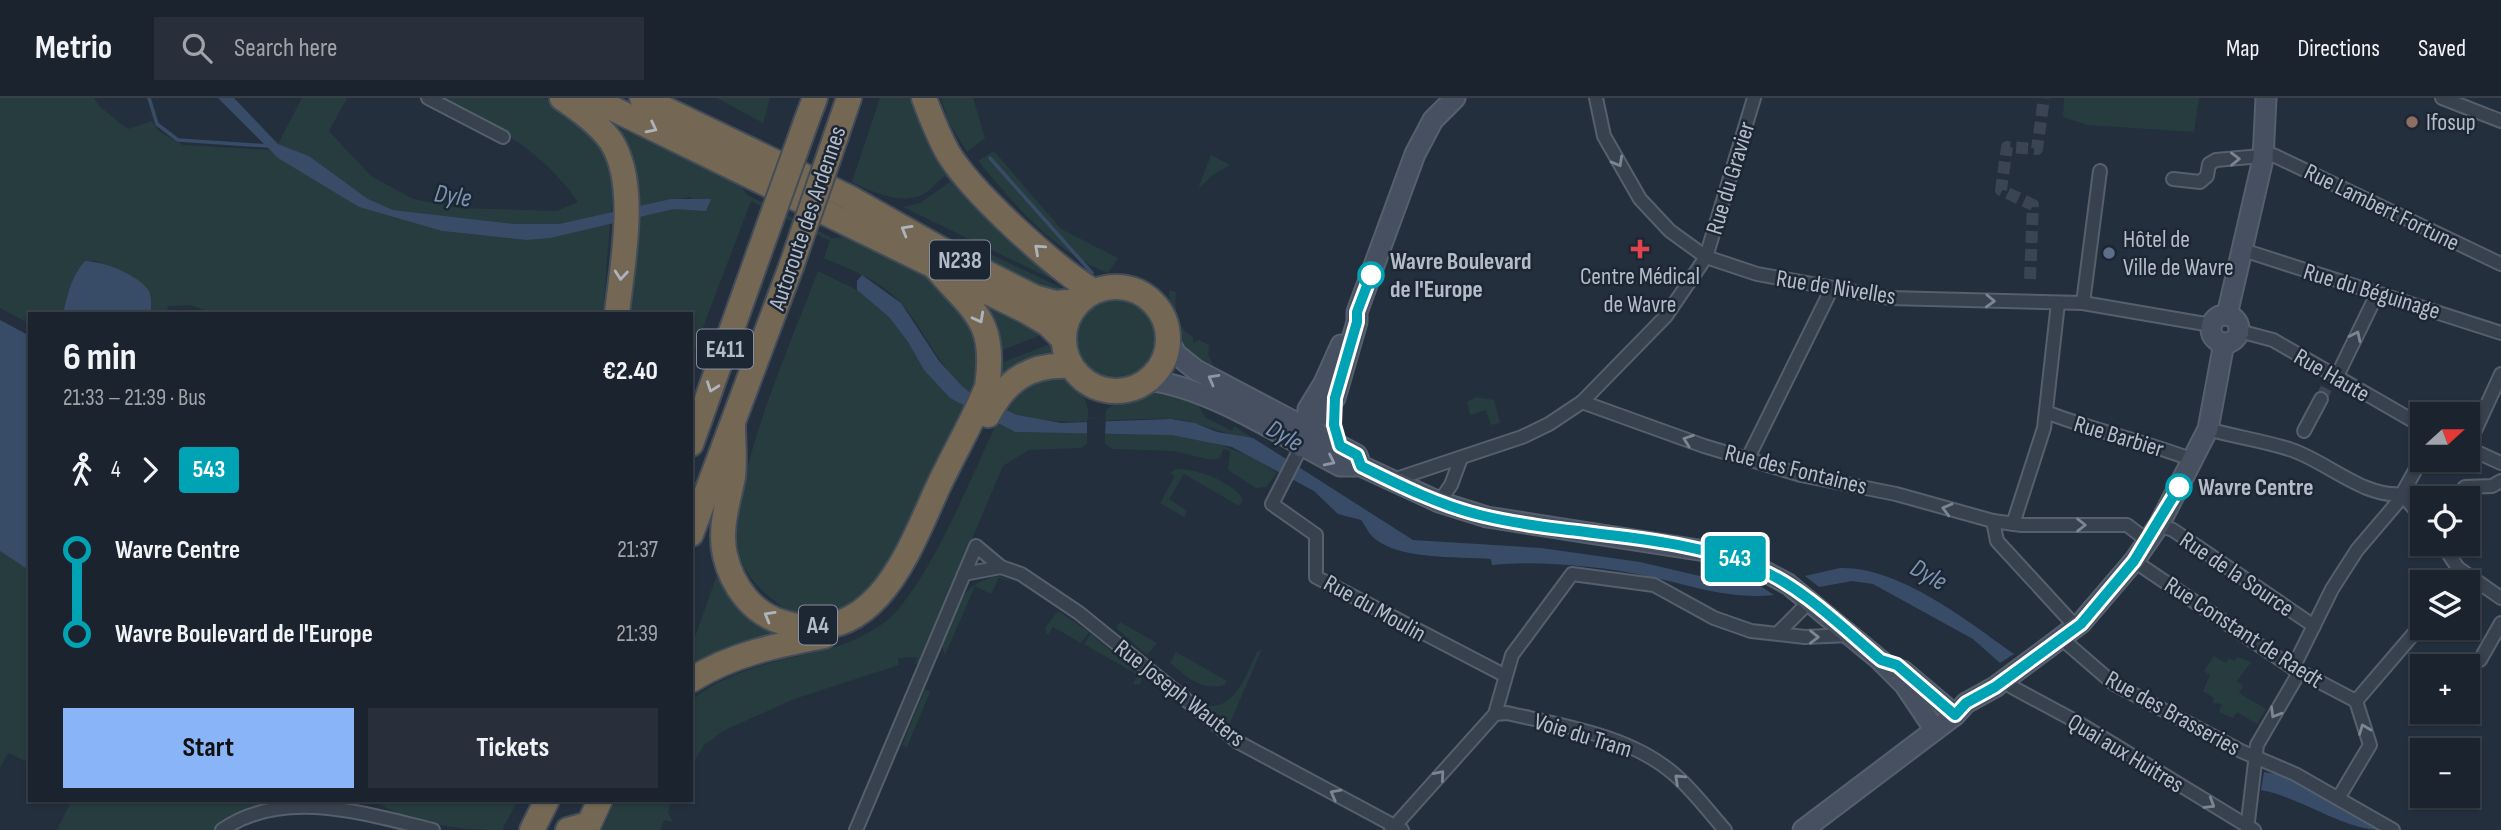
<!DOCTYPE html>
<html lang="en">
<head>
<meta charset="utf-8">
<style>
  :root { --surface:#1b232e; --page:#282f3a; --text:#f1f3f6; --muted:#a0a4aa; --line:#39404a; --accent:#8ab4f8 }
  body { margin:0; font-family:"Sofia Sans Condensed",sans-serif; background:var(--page); color:var(--text); height:100vh; display:flex; flex-direction:column; font-size:26px; white-space:nowrap }
  * { box-sizing:border-box; margin:0 }
  p { font-size:23px; color:var(--muted) }
  .icon { flex:none; width:38px; height:38px; fill:none; stroke:currentColor; stroke-width:2; stroke-linecap:round; stroke-linejoin:round }
  .map { position:relative; flex:1; overflow:hidden }
  .details { position:absolute; left:28px; top:214px; width:665px; height:490px; display:flex; flex-direction:column; background:var(--surface); border-radius:0px; box-shadow:0 2px 5px #0004,0 0 0 2px var(--line) }
  .details>* { flex:none }
  .badge { padding:0 14px; border-radius:5px; font-size:24px; line-height:46px }
  .needle { width:46px; rotate:69deg }
  .tools { position:absolute; left:2410px; top:304px; display:grid; gap:14px }
  .tools a { display:grid; place-items:center; width:70px; height:70px; border-radius:0px; background:var(--surface); box-shadow:0 2px 5px #0004,0 0 0 2px var(--line); font-size:35px }
  .map>.badge { position:absolute; translate:-50% -50%; box-shadow:0 0 0 4px #fff }
  .legs { display:flex; align-items:center; gap:10px; height:77px; padding:0 35px; font-size:23px }
  .legs p { margin-inline-start:auto }
  .overview { display:flex; align-items:center; justify-content:space-between; height:119px; padding:0 35px }
  h1 { font-size:38px; font-weight:700; line-height:52px }
  .button { display:flex; gap:14px; margin-top:auto; padding:14px 35px }
  .button a { flex:1; height:80px; border-radius:0px; background:var(--accent); color:#111; font-size:28px; font-weight:700; line-height:80px; text-align:center }
  .button a+a { background:var(--page); color:var(--text) }
  ul { padding:0 35px; list-style:none }
  li { display:flex; align-items:center; gap:24px; height:84px; font-size:26px }
  li i { display:grid; place-items:center; width:10px; height:100%; margin:0 9px; background:currentColor }
  li i::after { content:''; width:18px; height:18px; margin:-9px; border:5px solid; border-radius:50%; background:var(--surface) }
  li p { margin-inline-start:auto }
  li:first-child i { background:linear-gradient(#0000 50%,currentColor 0) }
  li:last-child i { background:linear-gradient(currentColor 50%,#0000 0) }
  header { display:flex; align-items:center; gap:42px; box-sizing:border-box; height:98px; padding:0 35px; background:var(--surface); border-bottom:2px solid var(--line) }
  header strong { font-size:33px }
  nav { display:flex; gap:38px; margin-inline-start:auto; font-size:24px }
  .search { width:490px; height:63px; background:var(--page); display:flex; align-items:center; gap:18px; box-sizing:border-box; padding:0 24px; border-radius:0px; color:var(--muted); font-size:26px }
  .map>svg:first-child { display:block }
  .green { fill:#263c3f }
  .water { fill:#394c67 }
  .pier { fill:#242f3e }
  .lines { fill:none; stroke-linecap:round; stroke-linejoin:round }
  .stream { stroke:#394c67; stroke-width:3.5 }
  .street-tunnel { stroke:#3a4453; stroke-width:12; stroke-dasharray:12 6; stroke-linecap:butt }
  .street-casing { stroke:#565f6c; stroke-width:16 }
  .secondary-casing { stroke:#565f6c; stroke-width:23 }
  .highway-casing { stroke:#434c59; stroke-width:28 }
  .street { stroke:#38414e; stroke-width:12 }
  .secondary { stroke:#465061; stroke-width:19 }
  .highway { stroke:#746855; stroke-width:24 }
  .highway-bridge-casing { stroke:#434c59; stroke-width:28; stroke-linecap:butt }
  .highway-bridge { stroke:#746855; stroke-width:24 }
  .oneway { stroke:#aeb4bd }
  .oneway2 { stroke:#7c8592 }
  .oneway3 { stroke:#8e96a5 }
  .line-1-casing { stroke:#fff; stroke-width:16 }
  .line-1 { stroke:#00a3b4; stroke-width:10 }
  .education-dot { fill:#8d6e63; stroke:#1d2633; stroke-width:2.5 }
  .health-dot { fill:#e0444e; stroke:#1d2633; stroke-width:2.5 }
  .service-dot { fill:#5c6f8a; stroke:#1d2633; stroke-width:2.5 }
  .stop-1-dot { fill:#fff; stroke:#00a3b4; stroke-width:3.5 }
  .labels { text-anchor:middle; stroke-width:5; stroke-linejoin:round; paint-order:stroke }
  .shield { fill:#1d2633; stroke:#878f9c; stroke-width:2 }
  .shield-label { font-size:23px; font-weight:bold; fill:#b4bcc9 }
  .poi-label { font-size:24px; fill:#b4bcc9; stroke:#1d2633; text-anchor:start }
  .street-label { font-size:24px; fill:#b4bcc9; stroke:#1d2633 }
  .stop-label { font-size:24px; font-weight:bold; fill:#b4bcc9; stroke:#1d2633; text-anchor:start }
  .water-label { font-size:26px; font-style:italic; fill:#7c92b1; stroke:#1d2633 }
</style>
</head>
<body>
<header>
<strong>Metrio</strong>
<div class="search"><svg class="icon" aria-label="search" viewBox="0 0 24 24"><circle cx="10" cy="10" r="6"/><path d="M15 15l6 6"/></svg>Search here</div>
<nav><a>Map</a><a>Directions</a><a>Saved</a></nav>
</header>
<div class="map">
<svg width="2501" height="732" viewBox="0 0 2501 732">
  <rect width="100%" height="100%" fill="#242f3e"/>
  <g class="green">
    <path d="M0 0H94L100 9 128 31 152 23 159 33 183 47 270 52 359 109 442 133 526 142 610 126 603 215H212L190 207 168 208 167 215H151V196L97 163H85C71 178 68 196 63 215H30V226L0 210Z"/>
    <path d="M302 0H347L329 33 371 78 413 101 459 110 557 113 578 104C543 53 494 27 440 0 473 0 511 0 543 0 554 2 567 13 575 20 611 52 616 67 611 115L559 126H515L393 112 368 101 309 58 278 46Z"/>
    <path d="M717 0H770L763 25Z"/>
    <path d="M880 0H914L1062 186 903 109 920 105 950 84 945 78C937 84 931 92 924 96 902 108 873 94 852 84Z"/>
    <path d="M941 0H973L985 40 967 54 948 23Z"/>
    <path d="M2064 0H2199L2194 34 2088 27 2063 19Z"/>
    <path d="M613 27 740 87 747 97 832 140 844 139 944 187 974 219 983 286 1065 279C1079 290 1090 303 1088 320L1105 319 1106 312 1120 302 1163 291 1197 305 1205 319 1232 333 1234 328 1252 340C1224 338 1199 322 1171 321 1103 318 1029 340 969 294 939 270 926 235 902 206 882 183 851 172 824 160L830 143 751 103 691 261V215H625L634 120 674 111H701L690 99 634 109Z"/>
    <path d="M994 53 1061 131 1118 160 1108 175C1053 154 1015 107 978 63Z"/>
    <path d="M1211 57 1230 67 1211 78 1198 91Z"/>
    <path d="M975 149 1064 191 1069 184 1080 189 1059 197 987 168Z"/>
    <path d="M818 173 857 192 889 219 908 244 924 272 968 311C946 356 899 475 864 503 844 518 805 525 784 510 762 494 741 476 738 448 730 380 793 240 818 173Z"/>
    <path d="M1169 192 1176 194C1175 212 1175 229 1193 239V245L1199 242 1209 247 1208 257 1214 268C1207 263 1200 263 1193 260 1175 248 1169 212 1169 192Z"/>
    <path d="M972 194 1048 234 995 255Z"/>
    <circle cx="1116" cy="240" r="40"/>
    <path d="M1055 244 1057 259 996 287 999 266Z"/>
    <path d="M1476 299 1494 302 1500 325 1491 327 1486 312 1470 317 1467 304Z"/>
    <path d="M997 325 1015 334 1087 335V346L1081 350 1029 352 1003 368 920 563 915 566 917 559 898 560 899 567 794 601 725 632 704 647 691 669V603C732 567 791 562 841 547 861 540 886 527 899 510 938 464 970 381 997 325Z"/>
    <path d="M1105 334C1164 331 1229 340 1277 375L1266 389 1256 390 1228 372 1230 353 1223 351 1220 360 1211 362 1174 353 1113 351 1105 346Z"/>
    <path d="M1176 371C1196 370 1234 384 1243 402L1239 408 1184 376 1169 401 1187 413 1184 419 1160 405 1175 378 1170 375Z"/>
    <path d="M0 453 30 473V665L8 655 0 670Z"/>
    <path d="M718 474 776 534 691 568V550Z"/>
    <path d="M998 478 1016 484 999 480 991 496 975 488 945 557 942 548C955 515 958 485 998 478Z"/>
    <path d="M1058 513 1089 534 1081 545 1053 529 1048 537 1046 535 1045 530Z"/>
    <path d="M1120 524 1157 545 1147 557 1116 530Z"/>
    <path d="M1091 536 1142 579 1140 587 1133 586 1138 577 1084 546Z"/>
    <path d="M1262 551 1229 627 1200 606C1233 617 1245 580 1257 554Z"/>
    <path d="M1176 554 1227 583 1224 587C1200 593 1187 579 1170 565Z"/>
    <path d="M2214 558 2226 565 2229 560 2234 563 2238 559 2251 564 2237 583 2243 588 2239 595 2266 611 2257 626 2237 614 2233 620 2219 614 2222 606 2212 605 2214 600 2203 593 2210 577 2204 573Z"/>
    <path d="M925 591 930 594 907 649 902 647Z"/>
    <path d="M72 702H269V705L241 713 223 723 214 732H57Z"/>
    <path d="M373 702H518L502 732C458 732 411 727 373 702Z"/>
    <path d="M616 702H671L668 714 673 724 664 722 660 732H602Z"/>
  </g>
  <g class="water">
    <path d="M218 0H234L278 46 309 58 368 101 393 112 515 126H559L671 101H711L706 113 674 111 550 140 526 142 442 133 359 109 278 60Z"/>
    <path d="M85 163C103 163 139 177 149 193 152 199 151 208 151 215H63C68 196 71 178 85 163Z"/>
    <path d="M862 177 901 205 939 263 962 288 973 297 1017 317 1061 325 1171 321 1195 325 1217 334 1253 340 1413 442 1541 450 1640 464 1721 483 1756 485 1774 497C1728 502 1687 486 1642 477 1597 468 1537 462 1492 467L1491 461C1458 458 1393 463 1370 436 1367 432 1365 427 1361 422L1338 416 1314 393 1232 349 1172 337 1015 334 950 300 924 272 908 244 889 219 857 192V183Z"/>
    <path d="M0 222 30 238V473L0 453Z"/>
    <path d="M1840 470C1900 469 1966 522 2014 556L2000 565 1973 541 1873 486 1852 483 1819 489 1805 478Z"/>
    <path d="M2264 674 2288 678 2384 732C2342 732 2304 700 2261 692Z"/>
  </g>
  <path class="pier" d="M1106 319 1105 337 1087 339V321Z"/>
  <g class="lines">
    <g class="stream">
      <path d="M149 0 157 26 178 42 269 48"/>
      <path d="M990 60 1092 175"/>
    </g>
    <g class="street-tunnel">
      <path d="M2030 181 2033 107 2001 92 2007 49 2037 51 2044 0"/>
      <path d="M2321 301 2327 289"/>
    </g>
    <defs>
      <g id="street">
        <path d="M428 0 503 39"/>
        <path d="M1596 0 1604 38 1640 101 1670 133 1706 159 1757 176 1889 200 2083 205 2211 227"/>
        <path d="M2442 0 2501 23"/>
        <path d="M2173 81 2200 84 2207 78 2209 66 2216 62 2273 57 2501 166"/>
        <path d="M2243 152 2501 235"/>
        <path d="M2083 205 2100 73"/>
        <path d="M2239 233 2273 242 2422 328"/>
        <path d="M2336 280 2377 196"/>
        <path d="M1582 304 1704 348 1801 377 1896 396 1993 423 2022 427H2127L2148 443"/>
        <path d="M2046 314C2094 333 2144 343 2193 362"/>
        <path d="M2208 331C2235 339 2265 343 2292 352 2327 364 2365 400 2401 396"/>
        <path d="M2304 333 2321 301"/>
        <path d="M2468 348 2501 276"/>
        <path d="M1301 349 1272 406 1316 437V479L1504 577"/>
        <path d="M2468 350 2501 365"/>
        <path d="M1748 360 1832 190"/>
        <path d="M1390 383 1522 339 1549 326 1582 304 1666 218 1706 159 1754 0"/>
        <path d="M2401 396 2422 419"/>
        <path d="M2454 401 2465 389 2492 388 2501 383"/>
        <path d="M1439 404 1451 387 1461 360"/>
        <path d="M1993 423 1997 443 2076 529"/>
        <path d="M2013 426 2044 330 2058 205"/>
        <path d="M2159 427 2173 432 2314 528"/>
        <path d="M2442 446 2458 470 2501 500"/>
        <path d="M2134 463 2293 570 2356 603"/>
        <path d="M964 476 1001 469"/>
        <path d="M2449 485 2458 470"/>
        <path d="M1779 534 1809 504"/>
        <path d="M2062 541 2114 586 2241 653 2295 676 2393 732"/>
        <path d="M2480 562 2501 525"/>
        <path d="M2293 570 2332 491 2357 452 2397 405 2422 360"/>
        <path d="M2007 581 2012 589 2077 624 2254 732"/>
        <path d="M2356 603 2422 526"/>
        <path d="M1495 616 1507 615C1563 628 1629 637 1674 676 1693 692 1708 713 1725 732"/>
        <path d="M2339 699 2370 647 2356 603"/>
        <path d="M222 732C284 689 366 716 433 732"/>
        <path d="M856 732 976 448 1001 469 1021 476 1079 515 1238 644 1402 732"/>
        <path d="M1391 732 1495 616 1512 557 1572 476 1654 487 1714 520 1751 533 1805 539 1850 537"/>
        <path d="M2247 732 2257 647 2300 573"/>
      </g>
      <g id="secondary">
        <circle cx="2225" cy="231" r="14"/>
        <path d="M2227 217 2263 61 2266 0"/>
        <path d="M1169 243 1176 256 1196 272 1357 357 1361 368"/>
        <path d="M1148 282C1212 290 1283 339 1340 368H1361L1439 404 1487 419 1705 453 1760 471 1788 486 1880 562 1904 586 1935 632"/>
        <path d="M1307 332 1308 311 1324 285 1341 247"/>
        <path d="M1301 349 1307 332 1335 300 1357 224V214L1415 56 1433 22 1455 0"/>
        <path d="M1903 573 1955 617"/>
        <path d="M1803 732 1955 617 1966 605 1995 589 2081 525 2134 463 2159 427 2208 331 2224 245"/>
      </g>
      <g id="highway">
        <path d="M562 0C579 12 598 25 611 43 639 86 622 167 617 215"/>
        <path d="M591 0 1024 212 1048 226 1063 241"/>
        <path d="M642 0 848 99 949 156 1034 199 1055 205 1079 203"/>
        <path d="M924 0C931 19 938 37 948 55 973 96 1052 167 1093 193"/>
        <path d="M806 24 815 0"/>
        <path d="M836 38 849 0"/>
        <circle cx="1116" cy="241" r="52"/>
        <path d="M988 317C1006 282 1031 265 1071 268"/>
        <path d="M733 326C733 343 735 362 733 379 728 404 719 431 725 457 732 488 753 517 785 525 876 551 909 452 938 389 954 355 973 323 987 289 997 221 973 214 935 169"/>
        <path d="M691 346 759 155"/>
        <path d="M691 436 791 169"/>
        <path d="M691 582C732 556 778 547 824 538"/>
        <path d="M532 732 547 702"/>
        <path d="M568 732 589 726 600 702"/>
      </g>
    </defs>
    <use href="#street" class="street-casing"/>
    <use href="#secondary" class="secondary-casing"/>
    <use href="#highway" class="highway-casing"/>
    <use href="#street" class="street"/>
    <use href="#secondary" class="secondary"/>
    <use href="#highway" class="highway"/>
    <defs>
      <g id="highway-bridge">
        <path d="M759 155 806 24"/>
        <path d="M791 169 836 38"/>
      </g>
    </defs>
    <use href="#highway-bridge" class="highway-bridge-casing"/>
    <use href="#highway-bridge" class="highway-bridge"/>
  </g>
  <defs><path id="oneway-chevron" d="M-2-3.5L2.5 0L-2 3.5" fill="none" stroke-width="1.6" stroke-linecap="round" stroke-linejoin="round" transform="scale(1.75)"/></defs>
  <g class="oneway">
    <use href="#oneway-chevron" transform="translate(652 30) rotate(27)"/>
    <use href="#oneway-chevron" transform="translate(906 132) rotate(-150)"/>
    <use href="#oneway-chevron" transform="translate(1039 151) rotate(-138)"/>
    <use href="#oneway-chevron" transform="translate(621 177) rotate(95)"/>
    <use href="#oneway-chevron" transform="translate(979 220) rotate(62)"/>
    <use href="#oneway-chevron" transform="translate(712 289) rotate(110)"/>
    <use href="#oneway-chevron" transform="translate(769 518) rotate(-150)"/>
  </g>
  <g class="oneway2">
    <use href="#oneway-chevron" transform="translate(2235 61) rotate(-1)"/>
    <use href="#oneway-chevron" transform="translate(1618 64) rotate(61)"/>
    <use href="#oneway-chevron" transform="translate(1990 203) rotate(2)"/>
    <use href="#oneway-chevron" transform="translate(2356 238) rotate(-64)"/>
    <use href="#oneway-chevron" transform="translate(1688 342) rotate(-160)"/>
    <use href="#oneway-chevron" transform="translate(1947 411) rotate(-165)"/>
    <use href="#oneway-chevron" transform="translate(2081 427)"/>
    <use href="#oneway-chevron" transform="translate(1814 539) rotate(1)"/>
    <use href="#oneway-chevron" transform="translate(2275 615) rotate(121)"/>
    <use href="#oneway-chevron" transform="translate(2364 631) rotate(-111)"/>
    <use href="#oneway-chevron" transform="translate(1440 677) rotate(-49)"/>
    <use href="#oneway-chevron" transform="translate(1679 681) rotate(-137)"/>
    <use href="#oneway-chevron" transform="translate(1335 696) rotate(-152)"/>
    <use href="#oneway-chevron" transform="translate(2210 706) rotate(32)"/>
  </g>
  <g class="oneway3">
    <use href="#oneway-chevron" transform="translate(1213 281) rotate(-151)"/>
    <use href="#oneway-chevron" transform="translate(1330 363) rotate(26)"/>
  </g>
  <g class="lines">
    <defs>
      <path id="line-1" d="M1371 177 1357 214V224L1335 300 1334 327 1340 348 1357 357 1361 368C1401 388 1441 408 1484 418 1572 439 1673 434 1757 470 1802 489 1843 530 1881 562L1897 567 1955 617 1966 605 1995 589 2081 526 2134 463 2179 389"/>
    </defs>
    <use href="#line-1" class="line-1-casing"/>
    <use href="#line-1" class="line-1"/>
  </g>
  <circle class="education-dot" cx="2412" cy="24" r="7"/>
  <path class="health-dot" d="M1636.5 140.5h7v7h7v7h-7v7h-7v-7h-7v-7h7z"/>
  <circle class="service-dot" cx="2109" cy="155" r="7"/>
  <g class="stop-1-dot">
    <circle cx="1371" cy="177" r="12"/>
    <circle cx="2179" cy="389" r="12"/>
  </g>
  <g class="labels">
    <g class="shield">
      <rect x="930" y="142.5" width="60" height="39" rx="5"/>
      <rect x="697" y="231.5" width="56" height="39" rx="5"/>
      <rect x="799" y="507.5" width="38" height="39" rx="5"/>
    </g>
    <g class="shield-label">
      <text x="960" y="170">N238</text>
      <text x="725" y="259">E411</text>
      <text x="818" y="535">A4</text>
    </g>
    <g class="poi-label">
      <text x="2426" y="32">Ifosup</text>
      <text x="2123" y="149">Hôtel de<tspan x="2123" dy="28">Ville de Wavre</tspan></text>
      <text x="1640" y="186" text-anchor="middle">Centre Médical<tspan x="1640" dy="28">de Wavre</tspan></text>
    </g>
    <g class="street-label">
      <text transform="translate(1730 80) rotate(-73)" y="8">Rue du Gravier</text>
      <text transform="translate(2382 109) rotate(26)" y="8">Rue Lambert Fortune</text>
      <text transform="translate(807 120) rotate(-71)" y="8">Autoroute des Ardennes</text>
      <text transform="translate(1836 189) rotate(9)" y="8">Rue de Nivelles</text>
      <text transform="translate(2372 193) rotate(17)" y="8">Rue du Béguinage</text>
      <text transform="translate(2332 277) rotate(30)" y="8">Rue Haute</text>
      <text transform="translate(2119 338) rotate(17)" y="8">Rue Barbier</text>
      <text transform="translate(1796 371) rotate(14)" y="8">Rue des Fontaines</text>
      <text transform="translate(2237 476) rotate(34)" y="8">Rue de la Source</text>
      <text transform="translate(1375 510) rotate(29)" y="8">Rue du Moulin</text>
      <text transform="translate(2244 534) rotate(33)" y="8">Rue Constant de Raedt</text>
      <text transform="translate(1180 595) rotate(38)" y="8">Rue Joseph Wauters</text>
      <text transform="translate(2173 615) rotate(29)" y="8">Rue des Brasseries</text>
      <text transform="translate(1583 637) rotate(17)" y="8">Voie du Tram</text>
      <text transform="translate(2126 655) rotate(31)" y="8">Quai aux Huitres</text>
    </g>
    <g class="stop-label">
      <text x="1390" y="171">Wavre Boulevard<tspan x="1390" dy="28">de l'Europe</tspan></text>
      <text x="2198" y="397">Wavre Centre</text>
    </g>
    <g class="water-label">
      <text transform="translate(453 97) rotate(9)" y="9">Dyle</text>
      <text transform="translate(1285 337) rotate(30)" y="9">Dyle</text>
      <text transform="translate(1929 476) rotate(29)" y="9">Dyle</text>
    </g>
  </g>
</svg>
<div class="tools">
<a><svg class="needle" viewBox="-14 -14 28 28"><path d="M0-13l5 13h-10z" fill="#e53935"/><path d="M0 13l5-13h-10z" fill="#a0a4aa"/></svg></a>
<a><svg class="icon" aria-label="locate" viewBox="0 0 24 24"><circle cx="12" cy="12" r="6"/><path d="M12 2v4M12 18v4M2 12h4M18 12h4"/></svg></a>
<a><svg class="icon" aria-label="layers" viewBox="0 0 24 24"><path d="M12 4l9 5-9 5-9-5zM3 14l9 5 9-5"/></svg></a>
<a>+</a>
<a>−</a>
</div>
<b class="badge" style="left:1735px;top:461px;background:#00a3b4;color:#fff">543</b>
<section class="details">
<div class="overview"><div><h1>6 min</h1><p>21:33 – 21:39 · Bus</p></div><b>€2.40</b></div>
<div class="legs"><svg class="icon" aria-label="walk" viewBox="0 0 24 24"><circle cx="13" cy="4" r="2"/><path d="M13 8l-2 6 4 7M11 14l-3 7M7 12l3-4h3l4 4"/></svg>4<svg class="icon" aria-label="forward" viewBox="0 0 24 24"><path d="M9 5l7 7-7 7"/></svg><b class="badge" style="background:#00a3b4;color:#fff">543</b></div>
<ul>
<li><i style="color:#00a3b4"></i><b>Wavre Centre</b><p>21:37</p></li>
<li><i style="color:#00a3b4"></i><b>Wavre Boulevard de l'Europe</b><p>21:39</p></li>
</ul>
<div class="button"><a>Start</a><a>Tickets</a></div>
</section>
</div>
</body>
</html>
